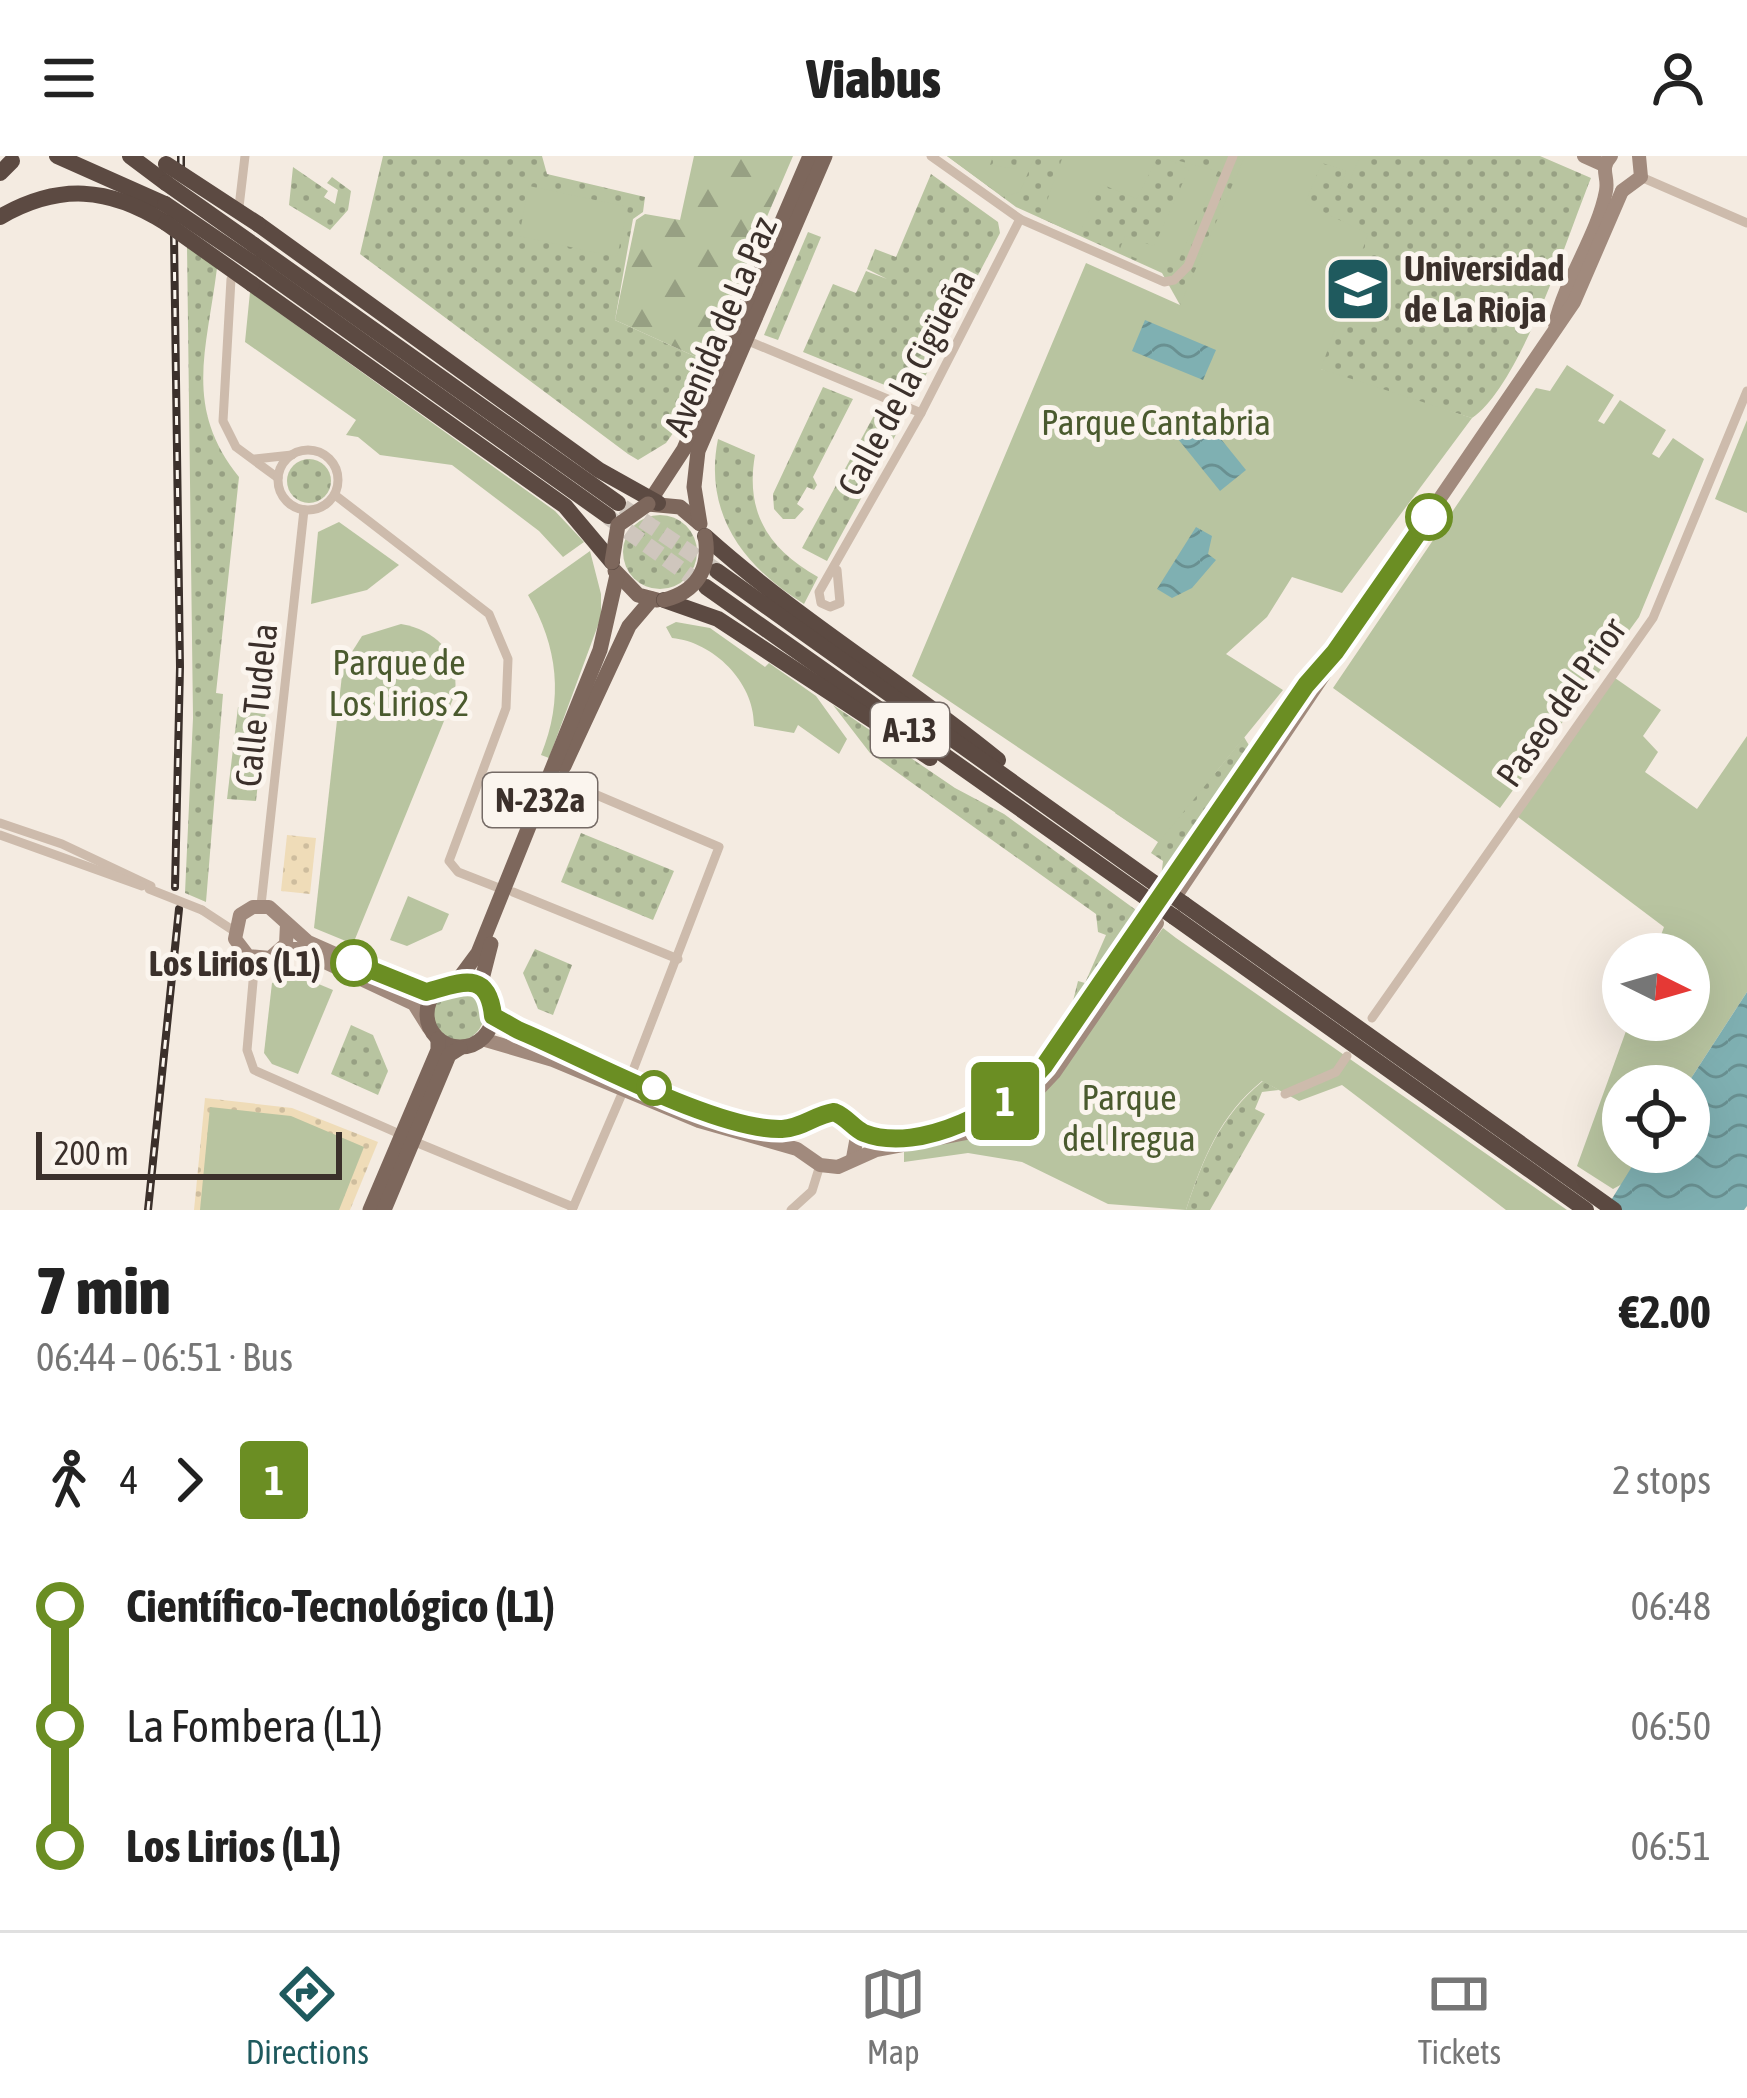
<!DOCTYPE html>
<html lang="en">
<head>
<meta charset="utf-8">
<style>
  :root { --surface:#fff; --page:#f2f2f2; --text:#222; --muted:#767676; --line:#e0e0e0; --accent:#1f5a5e }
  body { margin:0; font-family:"Asap Condensed",sans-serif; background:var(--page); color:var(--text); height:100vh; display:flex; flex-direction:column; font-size:45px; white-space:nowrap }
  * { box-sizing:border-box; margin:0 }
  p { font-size:39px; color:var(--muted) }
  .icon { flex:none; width:66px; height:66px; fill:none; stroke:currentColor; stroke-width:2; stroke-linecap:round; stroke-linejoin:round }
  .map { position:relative; height:1054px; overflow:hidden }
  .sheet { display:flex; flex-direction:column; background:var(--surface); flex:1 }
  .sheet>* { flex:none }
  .badge { padding:0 24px; border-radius:9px; font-size:42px; line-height:78px }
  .needle { width:78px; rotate:95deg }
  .buttons { position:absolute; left:1602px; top:777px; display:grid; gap:24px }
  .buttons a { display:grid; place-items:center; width:108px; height:108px; border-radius:50%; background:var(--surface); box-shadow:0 12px 48px #0002; font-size:60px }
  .scale { position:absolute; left:36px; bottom:30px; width:306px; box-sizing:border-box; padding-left:12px; border:6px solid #3b302b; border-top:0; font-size:33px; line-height:42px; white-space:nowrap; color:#3b302b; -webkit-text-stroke:9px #fbf5ee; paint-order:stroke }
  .map>.badge { position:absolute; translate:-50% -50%; box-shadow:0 0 0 6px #fff }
  .legs { display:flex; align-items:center; gap:18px; height:132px; padding:0 36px; font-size:39px }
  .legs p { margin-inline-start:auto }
  .summary { display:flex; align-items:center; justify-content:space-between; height:204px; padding:0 36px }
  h1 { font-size:66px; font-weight:800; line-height:90px }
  ul { padding:0 36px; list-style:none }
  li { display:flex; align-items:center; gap:42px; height:120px; font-size:45px }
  li i { display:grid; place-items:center; width:18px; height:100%; margin:0 15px; background:currentColor }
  li i::after { content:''; width:30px; height:30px; margin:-15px; border:9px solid; border-radius:50%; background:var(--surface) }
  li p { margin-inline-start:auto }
  li:first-child i { background:linear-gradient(#0000 50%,currentColor 0) }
  li:last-child i { background:linear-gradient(currentColor 50%,#0000 0) }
  header { display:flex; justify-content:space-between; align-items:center; height:156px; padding:0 36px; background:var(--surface); font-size:54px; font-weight:800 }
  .dock { display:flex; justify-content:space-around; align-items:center; height:168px; border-top:3px solid var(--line); background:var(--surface); font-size:33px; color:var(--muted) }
  .dock a { display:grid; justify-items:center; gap:6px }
  .dock .active { color:var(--accent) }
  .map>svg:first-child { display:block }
  .grass { fill:url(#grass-dots) }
  .forest { fill:url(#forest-firs) }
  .sand { fill:url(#sand-dots) }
  .park { fill:#b8c4a0 }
  .water { fill:url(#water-waves) }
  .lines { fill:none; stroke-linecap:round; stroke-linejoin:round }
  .highway-tunnel { stroke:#cfc6bd; stroke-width:16; stroke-dasharray:16 8; stroke-linecap:butt }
  .street { stroke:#cdbbac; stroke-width:9 }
  .secondary { stroke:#a18a7d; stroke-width:14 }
  .primary { stroke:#7d675c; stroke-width:15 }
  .highway { stroke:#5c4a42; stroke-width:16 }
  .rail-casing { stroke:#3b302b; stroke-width:8 }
  .rail { stroke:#fbf5ee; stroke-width:3; stroke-dasharray:9; stroke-linecap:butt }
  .street-bridge { stroke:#cdbbac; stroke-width:9 }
  .primary-bridge { stroke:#7d675c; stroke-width:15 }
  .highway-bridge { stroke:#5c4a42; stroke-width:16 }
  .line-1-casing { stroke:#fff; stroke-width:27 }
  .line-1 { stroke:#6b8e23; stroke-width:18 }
  .stop-1-dot { fill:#fff; stroke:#6b8e23; stroke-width:6 }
  .labels { text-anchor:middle; stroke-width:10; stroke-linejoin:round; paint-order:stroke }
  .shield { fill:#fbf5ee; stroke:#756b66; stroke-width:3 }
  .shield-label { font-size:33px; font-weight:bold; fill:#3b302b }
  .poi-label { font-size:36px; font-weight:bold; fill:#3b302b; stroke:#fbf5ee; text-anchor:start }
  .street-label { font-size:36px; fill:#3b302b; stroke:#fbf5ee }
  .park-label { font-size:36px; fill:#4a5a2e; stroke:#fbf5ee }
  .stop-label { font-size:36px; font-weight:bold; fill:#3b302b; stroke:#fbf5ee; text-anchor:end }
</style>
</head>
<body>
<header><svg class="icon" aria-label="menu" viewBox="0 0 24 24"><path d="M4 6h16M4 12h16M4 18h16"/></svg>Viabus<svg class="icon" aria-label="person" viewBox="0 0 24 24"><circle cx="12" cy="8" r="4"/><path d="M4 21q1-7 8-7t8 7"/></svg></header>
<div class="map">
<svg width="1747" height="1054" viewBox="0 0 1747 1054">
  <defs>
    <pattern id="grass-dots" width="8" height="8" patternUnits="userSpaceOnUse" patternTransform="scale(3)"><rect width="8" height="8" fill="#b8c4a0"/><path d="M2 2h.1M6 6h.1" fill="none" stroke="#97a083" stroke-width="1.8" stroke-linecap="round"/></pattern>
    <pattern id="forest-firs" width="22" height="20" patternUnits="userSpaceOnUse" patternTransform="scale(3)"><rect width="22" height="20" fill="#b8c4a0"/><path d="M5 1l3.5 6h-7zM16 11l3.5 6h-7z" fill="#97a083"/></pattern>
    <pattern id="sand-dots" width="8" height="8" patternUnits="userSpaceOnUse" patternTransform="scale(3)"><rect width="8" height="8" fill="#efdcb8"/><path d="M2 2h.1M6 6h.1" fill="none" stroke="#cebd9e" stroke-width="1.8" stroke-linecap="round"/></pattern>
    <pattern id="water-waves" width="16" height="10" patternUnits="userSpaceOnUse" patternTransform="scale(3)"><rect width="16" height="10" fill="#7fb0b2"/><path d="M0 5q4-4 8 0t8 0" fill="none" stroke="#699091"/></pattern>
  </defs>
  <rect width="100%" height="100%" fill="#f4ebe1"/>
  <g class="grass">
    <path d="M383 0H542L547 18 645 41 643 56 633 63 615 164 705 205 676 273 666 287 638 304 628 298 360 98Z"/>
    <path d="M947 0H1540L1591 22C1567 81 1521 229 1472 262L1347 225 1180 149 1162 117 1016 51Z"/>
    <path d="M293 11 328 35 324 41 335 48 338 34 327 27 332 21 351 35 348 54 330 74 289 49Z"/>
    <path d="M931 18 998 66 1000 77 918 234 907 238 803 196 833 128 856 137 866 115 887 123 867 113 875 93 896 101Z"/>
    <path d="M808 76 821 81 778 184 764 179Z"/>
    <path d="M187 90 217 112C207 194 183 251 239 321L216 537 223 538 206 746 185 737 193 562Z"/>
    <path d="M823 231 853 243 813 321 817 329 814 334 807 331 797 348 804 353 795 363H783L774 353 773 338Z"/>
    <path d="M877 254 897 263 900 271 827 405 802 392Z"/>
    <path d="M718 283 755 299C745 356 768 393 818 421L804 448C744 411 703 358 718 283Z"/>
    <circle cx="309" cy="325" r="22"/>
    <circle cx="660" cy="396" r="37"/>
    <path d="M833 549 955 632 1004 658 1136 754 1072 849 1078 825 1085 827 1106 779 1098 776 1096 758 870 597Z"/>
    <path d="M238 551 266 554 256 645 227 643Z"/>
    <path d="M1244 581 1250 591 1161 722 1163 705 1151 697 1158 686 1115 657 1171 588 1215 617Z"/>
    <path d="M581 677 674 715 653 764 561 726Z"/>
    <path d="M535 793 572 809 553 859 538 853 523 817Z"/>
    <circle cx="457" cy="858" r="27"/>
    <path d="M351 869 373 879 388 915 378 939 331 918Z"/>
    <path d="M1263 925 1279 934 1262 936 1255 953 1265 958 1210 1054H1186C1203 1003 1220 960 1263 925Z"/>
  </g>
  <path class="forest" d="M694 0H793L705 205 615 164 636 64 645 58 680 64Z"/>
  <g class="sand">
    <path d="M287 679 316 682 310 738 281 735Z"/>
    <path d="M205 942 292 952 378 986 350 1054H194Z"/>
  </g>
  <g class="park">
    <path d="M947 0H993L990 9 1016 13 1017 0H1035L1020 36 1003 41Z"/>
    <path d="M1063 0H1158L1137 43 1101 28 1079 79 1041 62Z"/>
    <path d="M1160 0 1218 15 1179 104 1163 114 1119 95 1125 80 1154 90 1189 13Z"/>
    <path d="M1245 0H1360L1344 38 1339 36 1346 15 1322 7 1305 47 1368 78 1321 213 1472 262 1342 437 1292 421 1267 461 1226 498 1283 534 1159 686 912 520 1086 107 1180 149Z"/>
    <path d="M529 30 628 51 617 101 519 80Z"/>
    <path d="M250 136 555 355 584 386 563 401 539 375 452 309 380 299 358 281 346 279 356 264 245 186Z"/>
    <path d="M1567 209 1614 239 1598 265 1604 268 1620 244 1666 274 1652 298 1659 302 1673 282 1704 303 1639 461 1500 652 1333 532 1536 232 1550 235Z"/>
    <path d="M1747 264V357L1715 343Z"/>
    <path d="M339 366 399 409 367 434 311 448 318 376Z"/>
    <path d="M590 395 601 438V461L549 602 541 599C564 543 558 491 528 439Z"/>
    <path d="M676 466 710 472 765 511 769 507 816 540 847 583 839 598 798 569 794 577 754 570C755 527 714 486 672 482L666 471Z"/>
    <path d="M401 468C439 475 459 499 455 538L353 788 314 772 343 510 362 480Z"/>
    <path d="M1615 522 1661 554 1643 580 1658 596 1645 616 1697 653 1747 580V836L1686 930H1623V996H1641L1624 1027 1613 1033 1577 1010 1630 864H1689V798H1654L1664 771 1514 658Z"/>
    <path d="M408 740 449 758 442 774 407 790 390 784Z"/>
    <path d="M1163 772 1176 782 1567 1054H1506L1342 929 1299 945 1262 925C1219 960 1203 1003 1186 1054L1108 1048 1022 1006 968 997 904 1006V996L976 980 1028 952Z"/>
    <path d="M297 819 333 834 298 918 272 908 264 897 272 827Z"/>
    <path d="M210 951 291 960 364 991 339 1054H200Z"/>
  </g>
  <g class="water">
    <path d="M1145 164 1216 194 1203 224 1132 195Z"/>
    <path d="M1204 262 1246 314 1220 335 1178 283Z"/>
    <path d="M1196 371 1212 380 1208 398 1216 404 1192 432 1172 442 1157 433Z"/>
    <path d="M1747 836V1050L1744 1054H1605L1641 996H1689L1686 930Z"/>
  </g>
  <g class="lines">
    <g class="highway-tunnel">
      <path d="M623 351 716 414"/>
      <path d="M608 361 704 430"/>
    </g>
    <g class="street">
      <path d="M931 0 1020 63 1164 126 1174 124 1188 110 1233 0"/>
      <path d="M1641 21 1747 67"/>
      <path d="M239 51 245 0"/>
      <path d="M231 123 223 265 236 291 278 322"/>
      <path d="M746 184 921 257"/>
      <circle cx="308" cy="324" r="30"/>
      <path d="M255 303 292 299"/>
      <path d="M335 339 489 458 508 503 506 552 449 705 458 716 504 734"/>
      <path d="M837 414 840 447 830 451 821 447 819 436 921 257 1020 63"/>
      <path d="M559 623 719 691 630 922"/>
      <path d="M0 667 62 688 151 730"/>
      <path d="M0 679 142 730"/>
      <path d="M513 736 678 803"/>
      <path d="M261 749 304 354"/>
      <path d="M202 754 234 775"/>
      <path d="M255 803 247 894 254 914 402 979"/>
      <path d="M1372 862 1653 462 1747 235"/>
      <path d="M1285 938 1336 916 1347 900"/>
      <path d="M413 985 573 1051"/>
      <path d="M572 1054 624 933"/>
      <path d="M791 1054 812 1035 820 1009"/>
    </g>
    <g class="secondary">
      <path d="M1584 0 1604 9"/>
      <path d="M1622 35 1641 21 1639 0"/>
      <path d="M1555 168C1566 122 1598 78 1606 35 1609 19 1599 14 1611 0"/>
      <path d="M1168 727 1306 529 1335 496 1574 146 1622 35"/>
      <path d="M1179 735 1325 517"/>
      <path d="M287 768 286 788 270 802 248 800 235 783 240 759 253 751H269L308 786 414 833 437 834"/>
      <path d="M282 793H297L414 848 429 872"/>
      <path d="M493 860 701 952 763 972 799 971 822 958 843 959 858 975 853 1002"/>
      <path d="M482 883 553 904 699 965 797 993 820 1009 838 1011 876 994 976 975 1020 953 1054 917 1157 767"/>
      <path d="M858 975C1007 1011 1078 860 1146 760"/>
    </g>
    <g class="primary">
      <path d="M648 348 684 293 810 0"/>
      <path d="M648 348 680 351 699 367"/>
      <path d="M700 368 694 331 698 295 825 0"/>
      <path d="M615 415 638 439 657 444"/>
      <path d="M564 610 629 470 652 443"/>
      <path d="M458 824 478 797 600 494 617 419"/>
      <circle cx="460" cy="858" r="33"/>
      <path d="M480 831 491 788"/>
      <path d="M370 1054 438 894V883"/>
      <path d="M384 1054 449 899 460 892"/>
    </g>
    <g class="highway">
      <path d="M57 0 165 48"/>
      <path d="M130 0 166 27"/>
      <path d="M0 17 12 5"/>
      <path d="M0 61C59 27 109 31 166 67"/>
      <path d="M258 68 599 314 658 347"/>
      <path d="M254 89 618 347"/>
      <path d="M254 108 608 360"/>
      <path d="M252 128 565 350 612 406"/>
      <path d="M705 380C796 462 903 526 998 604"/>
      <path d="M717 415 1154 727"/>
      <path d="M706 431 1145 741"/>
      <path d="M664 444 718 463 930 602"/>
      <path d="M1184 748 1614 1054"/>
      <path d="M1174 761 1586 1054"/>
    </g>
    <defs>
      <g id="rail">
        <path d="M181 0V12"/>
        <path d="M174 80 180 511 175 731"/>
        <path d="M148 1054 179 753"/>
      </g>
    </defs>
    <use href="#rail" class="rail-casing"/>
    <use href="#rail" class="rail"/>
    <path class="street-bridge" d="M149 733 202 754"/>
    <g class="primary-bridge">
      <path d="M612 406 618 369 648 348"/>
      <path d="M664 444C696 436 711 413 705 380"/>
    </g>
    <g class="highway-bridge">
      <path d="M166 8 258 68"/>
      <path d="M166 27 254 89"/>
      <path d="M165 48 254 108"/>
      <path d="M166 67 252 128"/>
      <path d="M1154 727 1184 748"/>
      <path d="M1145 741 1174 761"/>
    </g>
  </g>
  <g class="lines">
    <defs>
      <path id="line-1" d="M354 807 426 836C456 829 488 810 493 860L518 874C583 901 717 975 782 973 802 972 815 959 834 956 847 961 854 973 864 977 920 999 1009 951 1044 910L1306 529 1335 496 1429 361"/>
    </defs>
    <use href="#line-1" class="line-1-casing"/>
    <use href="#line-1" class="line-1"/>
  </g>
  <defs>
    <symbol id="university-square" viewBox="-11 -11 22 22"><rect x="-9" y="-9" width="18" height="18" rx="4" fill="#1f5a5e" stroke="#fbf5ee"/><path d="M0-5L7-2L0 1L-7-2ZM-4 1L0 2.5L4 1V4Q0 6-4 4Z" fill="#fff"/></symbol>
  </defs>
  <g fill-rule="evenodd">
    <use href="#university-square" x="1320" y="95" width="76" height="76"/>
  </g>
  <g class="stop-1-dot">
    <circle cx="1429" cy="361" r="21"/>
    <circle cx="354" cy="807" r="21"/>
    <circle cx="654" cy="932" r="15"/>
  </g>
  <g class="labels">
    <g class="shield">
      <rect x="871" y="547" width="78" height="54" rx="9"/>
      <rect x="483" y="617" width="114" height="54" rx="9"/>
    </g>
    <g class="shield-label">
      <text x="910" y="586">A-13</text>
      <text x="540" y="656">N-232a</text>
    </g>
    <g class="poi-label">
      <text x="1404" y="125">Universidad<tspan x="1404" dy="41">de La Rioja</tspan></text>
    </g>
    <g class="street-label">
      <text transform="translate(720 170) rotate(-67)" y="13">Avenida de La Paz</text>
      <text transform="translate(906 226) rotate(-62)" y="13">Calle de la Cigüeña</text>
      <text transform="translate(1561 546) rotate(-55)" y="13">Paseo del Prior</text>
      <text transform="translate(256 549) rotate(-84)" y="13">Calle Tudela</text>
    </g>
    <g class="park-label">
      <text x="1156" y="279">Parque Cantabria</text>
      <text x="399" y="519">Parque de<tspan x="399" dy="41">Los Lirios 2</tspan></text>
      <text x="1129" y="954">Parque<tspan x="1129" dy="41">del Iregua</tspan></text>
    </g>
    <g class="stop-label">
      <text x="321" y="820">Los Lirios (L1)</text>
    </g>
  </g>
</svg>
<div class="buttons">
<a><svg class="needle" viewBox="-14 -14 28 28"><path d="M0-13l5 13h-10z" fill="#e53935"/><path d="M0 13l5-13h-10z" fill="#767676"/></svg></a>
<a><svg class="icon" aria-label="locate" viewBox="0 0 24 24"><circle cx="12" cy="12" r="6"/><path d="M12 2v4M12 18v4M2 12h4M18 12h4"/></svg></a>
</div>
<div class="scale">200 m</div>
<b class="badge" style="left:1005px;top:945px;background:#6b8e23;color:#fff">1</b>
</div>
<section class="sheet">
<div class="summary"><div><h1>7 min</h1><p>06:44 – 06:51 · Bus</p></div><b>€2.00</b></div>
<div class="legs"><svg class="icon" aria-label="walk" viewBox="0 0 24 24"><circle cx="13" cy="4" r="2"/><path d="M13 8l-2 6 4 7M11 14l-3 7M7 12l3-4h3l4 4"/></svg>4<svg class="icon" aria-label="forward" viewBox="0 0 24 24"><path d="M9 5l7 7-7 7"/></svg><b class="badge" style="background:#6b8e23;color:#fff">1</b><p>2 stops</p></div>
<ul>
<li><i style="color:#6b8e23"></i><b>Científico-Tecnológico (L1)</b><p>06:48</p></li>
<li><i style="color:#6b8e23"></i><span>La Fombera (L1)</span><p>06:50</p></li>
<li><i style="color:#6b8e23"></i><b>Los Lirios (L1)</b><p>06:51</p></li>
</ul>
</section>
<nav class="dock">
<a class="active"><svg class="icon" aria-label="directions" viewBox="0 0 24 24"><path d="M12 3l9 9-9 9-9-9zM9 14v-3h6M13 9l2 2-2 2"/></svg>Directions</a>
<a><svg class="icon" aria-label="map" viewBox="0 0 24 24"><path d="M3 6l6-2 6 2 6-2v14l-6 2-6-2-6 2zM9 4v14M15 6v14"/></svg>Map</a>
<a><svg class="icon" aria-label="tickets" viewBox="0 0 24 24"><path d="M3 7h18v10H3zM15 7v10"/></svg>Tickets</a>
</nav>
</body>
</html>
